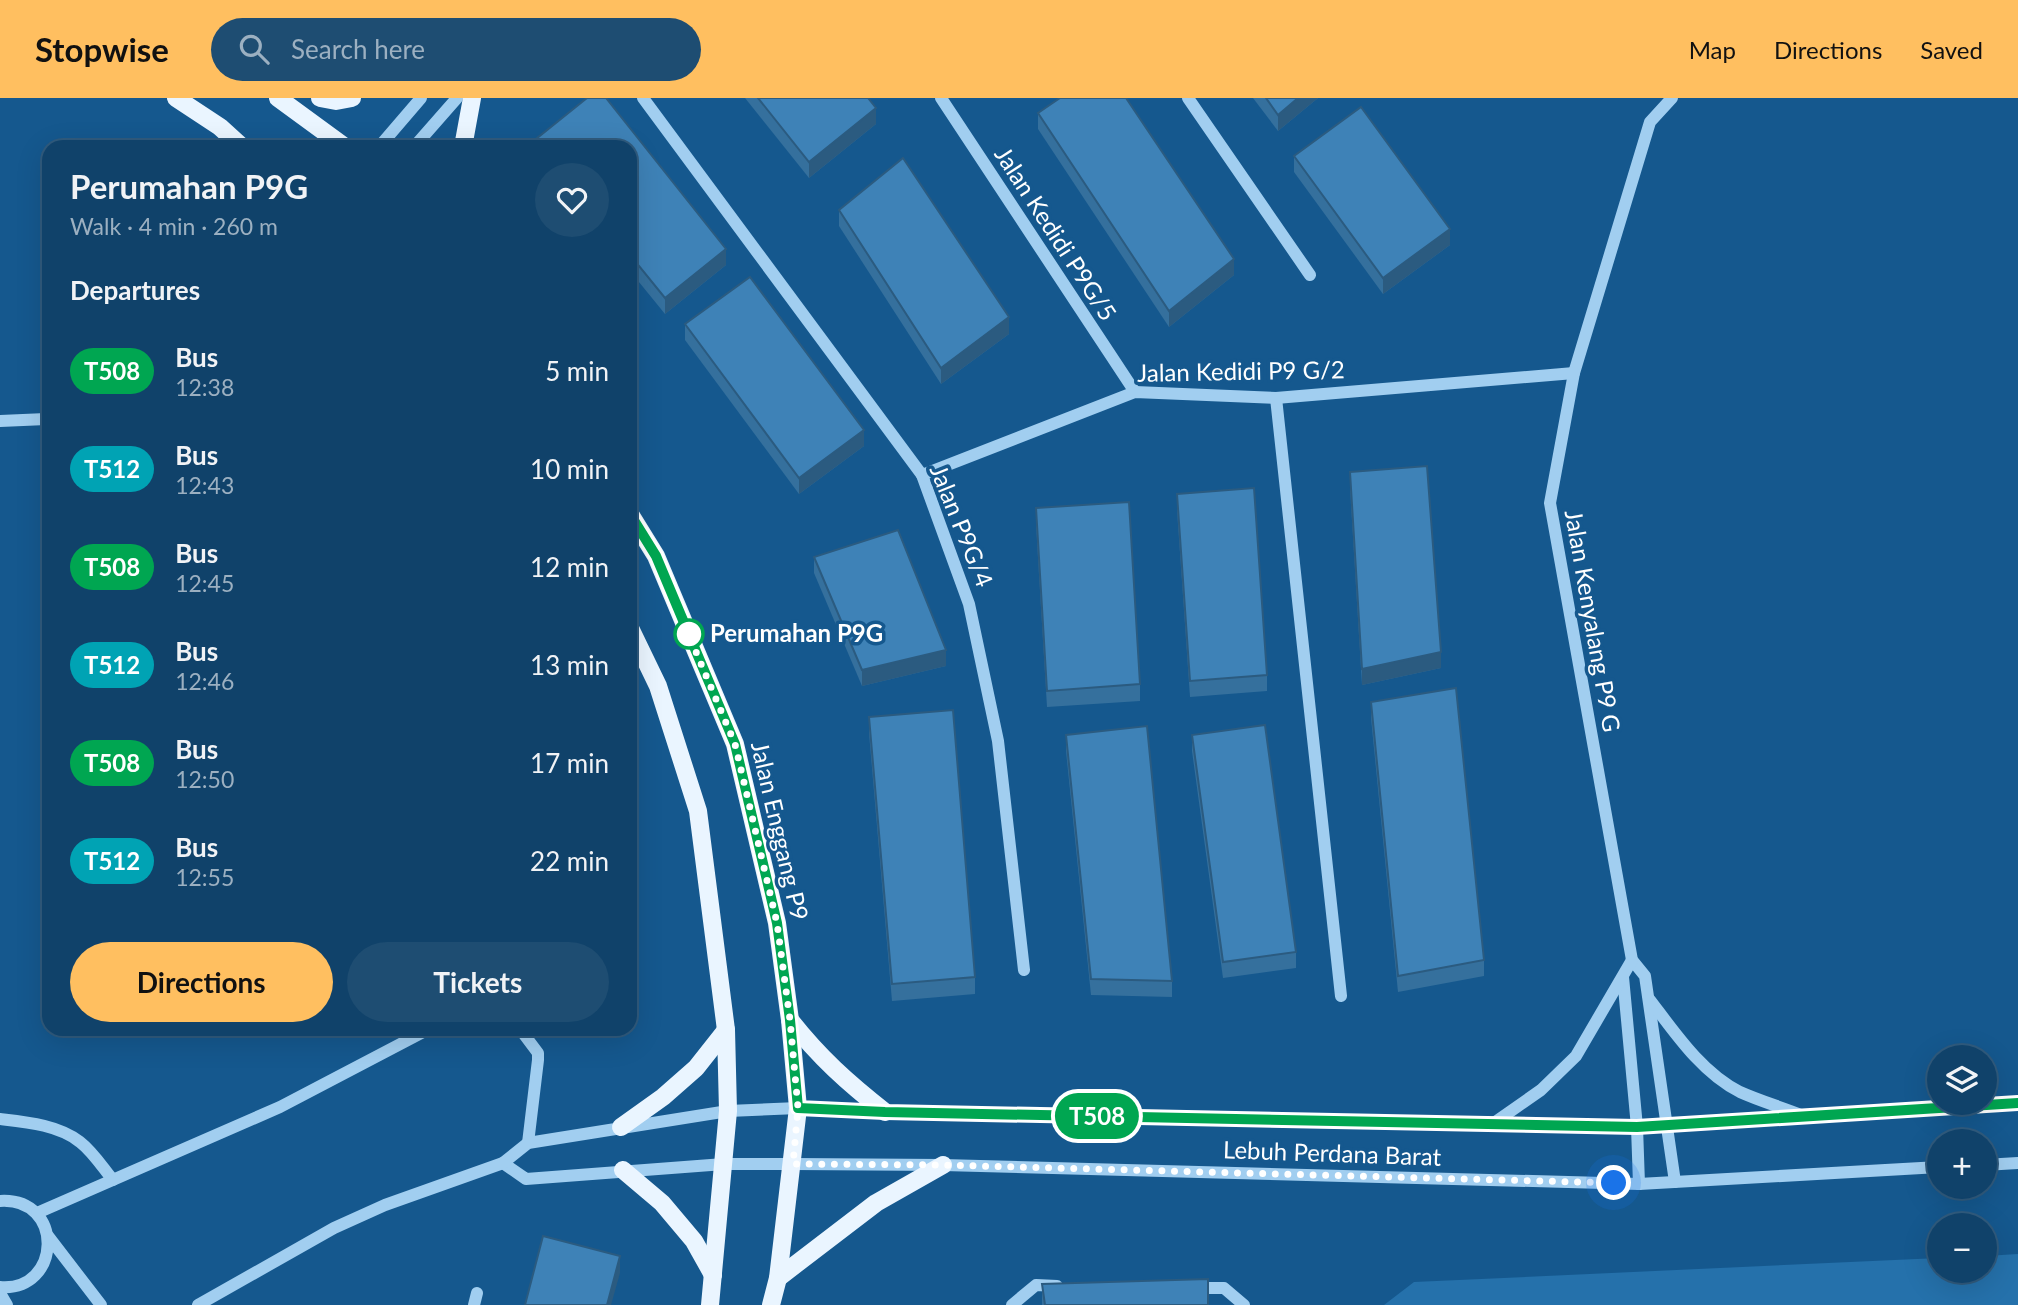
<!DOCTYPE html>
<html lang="en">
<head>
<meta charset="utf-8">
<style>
  :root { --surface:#10426a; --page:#1e4d72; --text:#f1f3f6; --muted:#9cb0c1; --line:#305b7e; --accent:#ffbf60 }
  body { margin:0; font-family:Lato,sans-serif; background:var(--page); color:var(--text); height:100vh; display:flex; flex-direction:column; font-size:26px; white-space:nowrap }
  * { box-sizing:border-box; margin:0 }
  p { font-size:23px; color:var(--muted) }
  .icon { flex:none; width:38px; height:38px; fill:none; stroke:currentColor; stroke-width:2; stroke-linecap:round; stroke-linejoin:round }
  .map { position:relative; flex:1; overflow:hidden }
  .panel { position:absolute; left:42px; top:42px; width:595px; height:896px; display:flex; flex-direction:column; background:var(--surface); border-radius:21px; box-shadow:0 7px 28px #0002,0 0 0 2px var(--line) }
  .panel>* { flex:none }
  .badge { padding:0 14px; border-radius:23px; font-size:24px; line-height:46px }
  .buttons { position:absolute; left:1927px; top:947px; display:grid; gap:14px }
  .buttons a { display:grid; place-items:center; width:70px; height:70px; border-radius:50%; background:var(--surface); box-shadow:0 7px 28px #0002,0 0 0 2px var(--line); font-size:35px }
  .you { position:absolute; width:35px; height:35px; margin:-18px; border:5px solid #fff; border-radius:50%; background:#1a73e8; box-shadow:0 0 0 10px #1a73e833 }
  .map>.badge { position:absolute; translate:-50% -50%; box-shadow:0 0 0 4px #fff }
  h2 { padding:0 28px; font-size:26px; line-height:63px }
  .round { display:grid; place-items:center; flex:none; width:74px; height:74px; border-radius:37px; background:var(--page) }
  .overview { display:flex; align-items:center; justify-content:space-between; height:119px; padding:0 28px }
  h1 { font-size:33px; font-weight:700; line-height:52px }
  .action { display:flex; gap:14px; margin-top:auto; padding:14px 28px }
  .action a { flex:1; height:80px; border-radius:42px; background:var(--accent); color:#111; font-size:28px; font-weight:700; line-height:80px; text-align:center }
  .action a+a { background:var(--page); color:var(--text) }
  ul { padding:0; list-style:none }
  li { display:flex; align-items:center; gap:21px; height:98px; padding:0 28px }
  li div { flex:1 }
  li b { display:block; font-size:26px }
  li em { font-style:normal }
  li .badge { min-width:77px; font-weight:700; text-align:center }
  header { display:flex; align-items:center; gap:42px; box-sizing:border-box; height:98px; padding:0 35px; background:var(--accent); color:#111 }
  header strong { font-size:33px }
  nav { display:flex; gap:38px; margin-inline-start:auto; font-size:24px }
  .search { width:490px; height:63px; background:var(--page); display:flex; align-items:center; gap:18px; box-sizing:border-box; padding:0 24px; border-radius:38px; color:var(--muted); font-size:26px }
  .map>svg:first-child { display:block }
  .green { fill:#2571ab }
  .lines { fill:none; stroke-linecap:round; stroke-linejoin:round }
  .minor { stroke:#a1cef0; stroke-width:12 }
  .major { stroke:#eaf5ff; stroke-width:18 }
  .wall { fill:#35709d }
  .shaded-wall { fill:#2b5b80 }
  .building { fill:#3e82b7; stroke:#2b5b80; stroke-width:2 }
  .line-casing { stroke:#fff; stroke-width:16 }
  .line { stroke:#00a651; stroke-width:10 }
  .walk { stroke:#fff; stroke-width:7; stroke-dasharray:0 12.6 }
  .stop-dot { fill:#fff; stroke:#00a651; stroke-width:3.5 }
  .labels { text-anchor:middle; stroke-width:7; stroke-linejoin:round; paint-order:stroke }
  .street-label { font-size:24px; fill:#fff; stroke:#15588e }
  .stop-label { font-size:24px; font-weight:bold; fill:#fff; stroke:#15588e; text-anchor:start }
</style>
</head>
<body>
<header>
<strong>Stopwise</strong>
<div class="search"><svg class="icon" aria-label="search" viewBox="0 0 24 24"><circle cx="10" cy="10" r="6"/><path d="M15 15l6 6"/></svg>Search here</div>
<nav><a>Map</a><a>Directions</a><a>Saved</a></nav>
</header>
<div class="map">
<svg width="2018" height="1207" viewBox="0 0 2018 1207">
  <rect width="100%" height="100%" fill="#15588e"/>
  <path class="green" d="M2018 1156V1207H1384L1414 1184 1939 1160V1172H1984L1985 1158Z"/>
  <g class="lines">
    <g class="minor">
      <path d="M643 0 922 377 969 506 998 643 1024 872"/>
      <path d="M941 0 1135 294"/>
      <path d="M1188 0 1310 177"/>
      <path d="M1672 0 1650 24 1574 275 1550 405 1632 862 1645 878 1675 1084"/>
      <path d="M379 49 421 0"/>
      <path d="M414 49 457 0"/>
      <path d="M1276 300 1341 898"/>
      <path d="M0 323 46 321 49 324"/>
      <path d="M922 377 1135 294 1276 300 1574 275"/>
      <path d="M1623 879 1637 1029 1639 1086"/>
      <path d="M1650 902C1675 935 1702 975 1740 994 1760 1003 1781 1009 1801 1017"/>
      <path d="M520 931 538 955V962L528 1045"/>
      <path d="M0 1021C26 1024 59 1027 80 1044 93 1054 103 1070 113 1082"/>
      <path d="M1494 1025 1541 992 1576 958 1632 862"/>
      <path d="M503 1065 526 1081 724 1066H793L943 1067 1639 1086 1939 1069"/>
      <path d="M1984 1067 2018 1065"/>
      <path d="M0 1103C65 1099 62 1194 0 1189"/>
      <path d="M37 1115 280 1009 429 931"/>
      <path d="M48 1138 101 1207"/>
      <path d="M1194 1190H1224L1244 1207"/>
      <path d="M0 1195 7 1207"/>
      <path d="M198 1207 334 1130 385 1107 503 1065 528 1045 728 1013 798 1010 885 1014 1637 1029 2018 1005"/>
      <path d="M474 1207 477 1195"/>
      <path d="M1012 1207 1036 1187 1057 1188"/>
    </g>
    <g class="major">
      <path d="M176 0 220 29 242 49"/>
      <path d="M278 0 345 49"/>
      <path d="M320 0 336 3 352 0"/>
      <path d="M463 49 472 0"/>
      <path d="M630 416 656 458 735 646 777 825 790 922 798 1010 778 1180 771 1207"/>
      <path d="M630 530 658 588 698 713 726 932 728 1013 710 1207"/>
      <path d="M790 922C819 959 848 985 885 1014"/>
      <path d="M621 1029 663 999 696 970 726 932"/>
      <path d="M623 1072 662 1105 694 1143 713 1177"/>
      <path d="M778 1180 876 1105 943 1067"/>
    </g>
  </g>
  <g class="wall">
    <path d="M587 0H606L726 151V167L665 216 630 173V49H536V41Z"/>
    <path d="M745 0H868L876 26 809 80Z"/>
    <path d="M1253 0H1318L1278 33Z"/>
    <path d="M1038 15 1234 177 1169 229 1038 31Z"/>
    <path d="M1294 58 1450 147 1383 196 1294 74Z"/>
    <path d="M839 112 1009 236 941 286 839 128Z"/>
    <path d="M685 226 864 348 799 396 685 242Z"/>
    <path d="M1350 374 1441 570 1362 587 1350 390Z"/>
    <path d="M1177 396 1267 577V593L1190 599 1177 412Z"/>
    <path d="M1036 410 1140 586V603L1047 609 1036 427Z"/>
    <path d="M814 459 946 568 862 588 814 475Z"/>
    <path d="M1371 604 1484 862V878L1398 894 1371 620Z"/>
    <path d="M869 619 975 879V896L892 903 869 635Z"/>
    <path d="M1066 637 1172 883V899L1091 897 1066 653Z"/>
    <path d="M1192 637 1296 854V870L1223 880 1192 653Z"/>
    <path d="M1042 1186 1045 1207H1042Z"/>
  </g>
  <g class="shaded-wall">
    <path d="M1298 0H1318L1278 33V17Z"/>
    <path d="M876 10V26L809 80V64Z"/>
    <path d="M1450 131V147L1383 196V180Z"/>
    <path d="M726 151V167L665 216V200Z"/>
    <path d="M1234 161V177L1169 229V213Z"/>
    <path d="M1009 219V236L941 286V270Z"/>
    <path d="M864 332V348L799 396V380Z"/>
    <path d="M946 552V568L862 588V572Z"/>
    <path d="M1441 554V570L1362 587V571Z"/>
    <path d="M620 1158V1175L611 1207H607Z"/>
  </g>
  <g class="building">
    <path d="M587 0H606L726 151 665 200 630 157V49H543L536 41Z"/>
    <path d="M758 0H868L876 10 809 64Z"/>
    <path d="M1060 0H1126L1234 161 1169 213 1038 15Z"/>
    <path d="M1266 0H1298L1278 17Z"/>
    <path d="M1361 9 1450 131 1383 180 1294 58Z"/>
    <path d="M903 60 1009 219 941 270 839 112Z"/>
    <path d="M750 179 864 332 799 380 685 226Z"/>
    <path d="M1427 368 1441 554 1362 571 1350 374Z"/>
    <path d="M1254 390 1267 577 1190 583 1177 396Z"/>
    <path d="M1129 404 1140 586 1047 593 1036 410Z"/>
    <path d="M898 432 946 552 862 572 814 459Z"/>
    <path d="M1456 590 1484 862 1398 878 1371 604Z"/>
    <path d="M953 612 975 879 892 886 869 619Z"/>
    <path d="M1265 627 1296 854 1223 864 1192 637Z"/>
    <path d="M1147 628 1172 883 1091 881 1066 637Z"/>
    <path d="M543 1138 620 1158 607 1207H525Z"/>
    <path d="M1208 1181V1207H1045L1042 1186Z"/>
  </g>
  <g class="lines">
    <defs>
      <path id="line" d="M630 416 656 458 735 646 777 825 790 922 798 1010 885 1014 1637 1029 2018 1005"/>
    </defs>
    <use href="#line" class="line-casing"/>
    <use href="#line" class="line"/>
    <path class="walk" d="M689 536 685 528 735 646 777 825 790 922 798 1010 793 1066 943 1067 1614 1085"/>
  </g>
  <circle class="stop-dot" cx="689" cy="536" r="14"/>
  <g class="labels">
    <g class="street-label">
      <text transform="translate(1055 136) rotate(57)" y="8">Jalan Kedidi P9G/5</text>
      <text transform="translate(1241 274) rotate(-1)" y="8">Jalan Kedidi P9 G/2</text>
      <text transform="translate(961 428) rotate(68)" y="8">Jalan P9G/4</text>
      <text transform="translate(1592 523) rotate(80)" y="8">Jalan Kenyalang P9 G</text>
      <text transform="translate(779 733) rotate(77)" y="8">Jalan Enggang P9</text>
      <text transform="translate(1332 1056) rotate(2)" y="8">Lebuh Perdana Barat</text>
    </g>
    <g class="stop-label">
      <text x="710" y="544">Perumahan P9G</text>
    </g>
  </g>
</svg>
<div class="buttons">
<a><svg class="icon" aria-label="layers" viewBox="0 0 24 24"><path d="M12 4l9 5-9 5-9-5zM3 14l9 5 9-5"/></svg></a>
<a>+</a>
<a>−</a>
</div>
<div class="you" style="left:1614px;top:1085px"></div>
<b class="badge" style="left:1097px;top:1018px;background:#00a651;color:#fff">T508</b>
<section class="panel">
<div class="overview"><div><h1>Perumahan P9G</h1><p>Walk · 4 min · 260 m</p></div><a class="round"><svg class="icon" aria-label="heart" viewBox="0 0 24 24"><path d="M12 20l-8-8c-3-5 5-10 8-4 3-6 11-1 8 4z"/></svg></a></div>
<h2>Departures</h2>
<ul>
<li><span class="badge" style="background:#00a651;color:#fff">T508</span><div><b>Bus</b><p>12:38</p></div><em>5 min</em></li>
<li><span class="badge" style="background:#00a3b4;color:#fff">T512</span><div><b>Bus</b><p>12:43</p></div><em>10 min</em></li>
<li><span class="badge" style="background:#00a651;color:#fff">T508</span><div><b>Bus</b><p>12:45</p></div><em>12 min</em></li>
<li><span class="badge" style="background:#00a3b4;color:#fff">T512</span><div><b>Bus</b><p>12:46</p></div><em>13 min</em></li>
<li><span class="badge" style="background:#00a651;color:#fff">T508</span><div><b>Bus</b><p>12:50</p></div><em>17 min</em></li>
<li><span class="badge" style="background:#00a3b4;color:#fff">T512</span><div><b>Bus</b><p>12:55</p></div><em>22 min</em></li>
</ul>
<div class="action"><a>Directions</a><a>Tickets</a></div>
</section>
</div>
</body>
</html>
